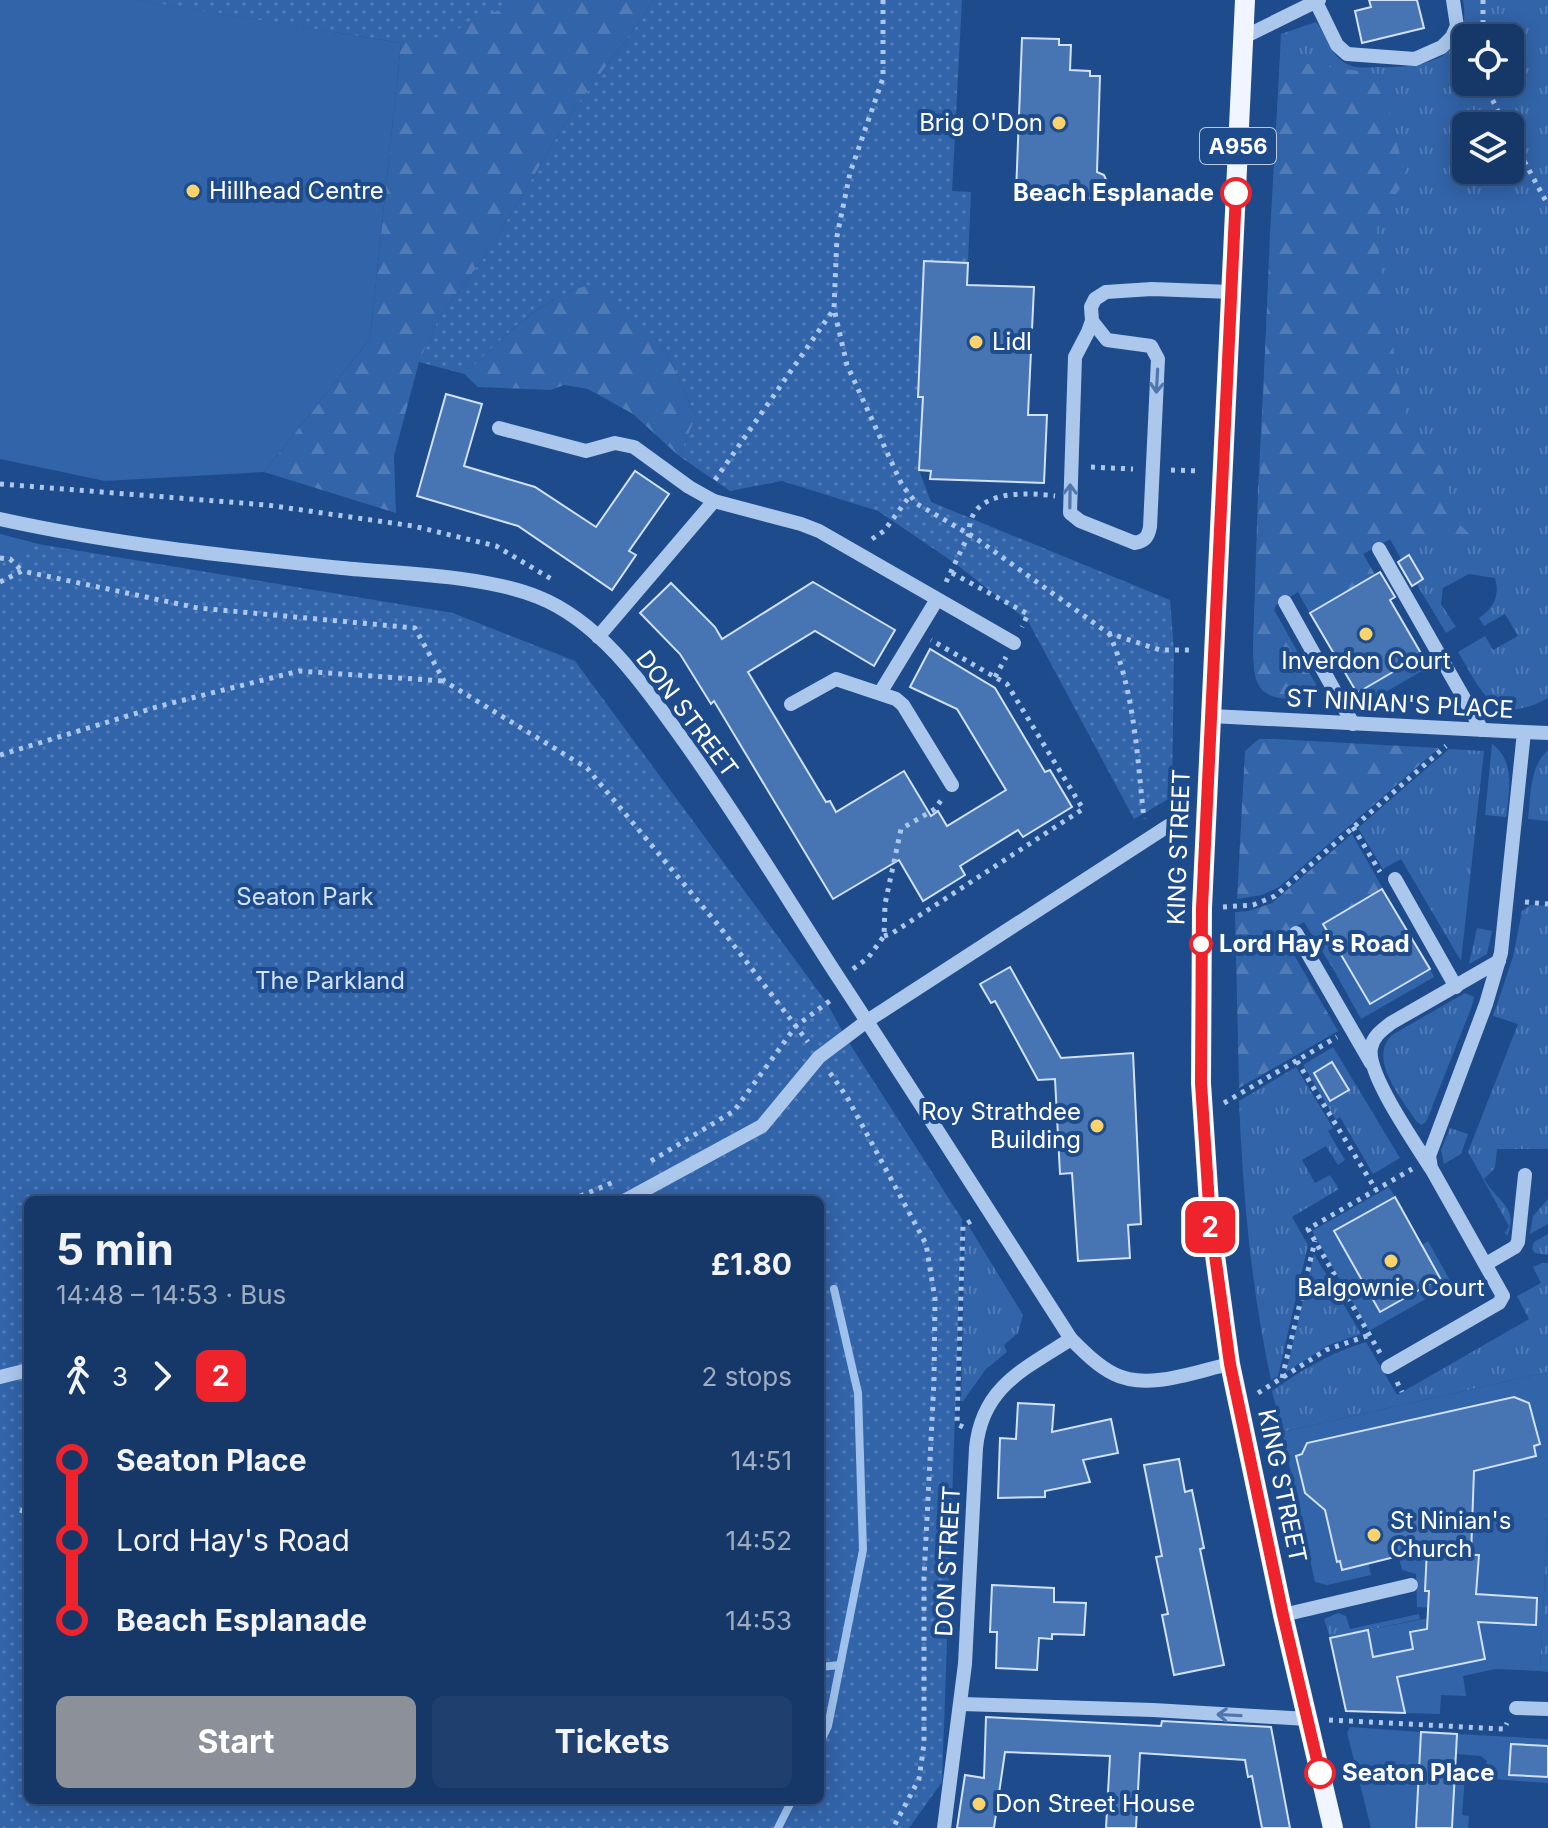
<!DOCTYPE html>
<html lang="en">
<head>
<meta charset="utf-8">
<style>
  :root { --surface:#163868; --page:#1f3f6e; --text:#f1f3f6; --muted:#9eacc0; --line:#35527c; --accent:#8c9099 }
  body { margin:0; font-family:Inter,sans-serif; background:var(--page); color:var(--text); height:100vh; display:flex; flex-direction:column; font-size:30px; white-space:nowrap }
  * { box-sizing:border-box; margin:0 }
  p { font-size:26px; color:var(--muted) }
  .icon { flex:none; width:44px; height:44px; fill:none; stroke:currentColor; stroke-width:2; stroke-linecap:round; stroke-linejoin:round }
  .map { position:relative; flex:1; overflow:hidden }
  .panel { position:absolute; left:24px; top:1196px; width:800px; height:608px; display:flex; flex-direction:column; background:var(--surface); border-radius:12px; box-shadow:0 4px 20px #0003,0 0 0 2px var(--line) }
  .panel>* { flex:none }
  .badge { padding:0 16px; border-radius:12px; font-size:28px; line-height:52px }
  .fabs { position:absolute; left:1452px; top:24px; display:grid; gap:16px }
  .fabs a { display:grid; place-items:center; width:72px; height:72px; border-radius:12px; background:var(--surface); box-shadow:0 4px 20px #0003,0 0 0 2px var(--line); font-size:40px }
  .map>.badge { position:absolute; translate:-50% -50%; box-shadow:0 0 0 4px #fff }
  .legs { display:flex; align-items:center; gap:12px; height:88px; padding:0 32px; font-size:26px }
  .legs p { margin-inline-start:auto }
  .overview { display:flex; align-items:center; justify-content:space-between; height:136px; padding:0 32px }
  h1 { font-size:44px; font-weight:700; line-height:60px }
  .primary-button { display:flex; gap:16px; margin-top:auto; padding:16px 32px }
  .primary-button a { flex:1; height:92px; border-radius:12px; background:var(--accent); color:#fff; font-size:32px; font-weight:700; line-height:92px; text-align:center }
  .primary-button a+a { background:var(--page); color:var(--text) }
  ul { padding:0 32px; list-style:none }
  li { display:flex; align-items:center; gap:28px; height:80px; font-size:30px }
  li i { display:grid; place-items:center; width:12px; height:100%; margin:0 10px; background:currentColor }
  li i::after { content:''; width:20px; height:20px; margin:-10px; border:6px solid; border-radius:50%; background:var(--surface) }
  li p { margin-inline-start:auto }
  li:first-child i { background:linear-gradient(#0000 50%,currentColor 0) }
  li:last-child i { background:linear-gradient(currentColor 50%,#0000 0) }
  .map>svg:first-child { display:block }
  .grass { fill:url(#grass-tufts); fill-rule:evenodd }
  .forest { fill:url(#forest-firs) }
  .park { fill:url(#park-dots); fill-rule:evenodd }
  .garden { fill:#3264a9 }
  .lines { fill:none; stroke-linecap:round; stroke-linejoin:round }
  .stream { stroke:#9ec1ed; stroke-width:8 }
  .building { fill:#4775b3; stroke:#d0e1f9; stroke-width:2 }
  .path { stroke:#abc7ec; stroke-width:5; stroke-dasharray:4 6; stroke-linecap:butt }
  .minor { stroke:#abc7ec; stroke-width:14 }
  .major { stroke:#f0f5ff; stroke-width:20 }
  .oneway { stroke:#4f76ad }
  .line-1-casing { stroke:#fff; stroke-width:18 }
  .line-1 { stroke:#ee232c; stroke-width:12 }
  .poi-dot { fill:#fad46a; stroke:#1e4b8b; stroke-width:3 }
  .stop-1-dot { fill:#fff; stroke:#ee232c; stroke-width:4 }
  .labels { text-anchor:middle; stroke-width:8; stroke-linejoin:round; paint-order:stroke }
  .shield { fill:#1e4b8b; stroke:#bcc9dc; stroke-width:2 }
  .shield-label { font-size:22px; font-weight:bold; fill:#fff }
  .poi-label { font-size:24px; fill:#fff; stroke:#1e4b8b; text-anchor:start }
  .stop-label { font-size:24px; font-weight:bold; fill:#fff; stroke:#1e4b8b; text-anchor:start }
  .street-label { font-size:24px; fill:#fff; stroke:#1e4b8b }
  .park-label { font-size:24px; fill:#d0e1f9; stroke:#1e4b8b }
</style>
</head>
<body>
<div class="map">
<svg width="1548" height="1828" viewBox="0 0 1548 1828">
  <defs>
    <pattern id="grass-tufts" width="24" height="20" patternUnits="userSpaceOnUse" patternTransform="scale(2)"><rect width="24" height="20" fill="#3264a9"/><path d="M3 7l-1-3M5 7V3M7 7l1-3M15 17l-1-3M17 17v-4M19 17l1-3" fill="none" stroke="#517bb6"/></pattern>
    <pattern id="forest-firs" width="22" height="20" patternUnits="userSpaceOnUse" patternTransform="scale(2)"><rect width="22" height="20" fill="#3264a9"/><path d="M5 1l3.5 6h-7zM16 11l3.5 6h-7z" fill="#517bb6"/></pattern>
    <pattern id="park-dots" width="8" height="8" patternUnits="userSpaceOnUse" patternTransform="scale(2)"><rect width="8" height="8" fill="#3264a9"/><path d="M2 2h.1M6 6h.1" fill="none" stroke="#517bb6" stroke-width="1.8" stroke-linecap="round"/></pattern>
  </defs>
  <rect width="100%" height="100%" fill="#1e4b8b"/>
  <g class="grass">
    <path d="M1463 0H1548V698C1493 728 1483 693 1458 652L1485 636 1493 650 1518 636 1505 614 1484 626 1479 618C1494 608 1500 596 1495 578L1469 574 1443 588 1441 604 1456 627 1446 633 1416 583 1423 579 1409 555 1401 559 1390 539 1363 554 1375 575 1310 613 1298 592 1276 605 1274 610 1316 685C1306 701 1272 704 1260 687 1253 677 1254 661 1253 649L1258 490 1281 34 1316 22C1328 36 1330 56 1349 65 1357 69 1370 67 1379 67 1426 69 1473 58 1463 0ZM1466 38H1510V82H1466ZM1466 126H1510V170H1466Z"/>
    <path d="M1492 744C1516 761 1509 792 1506 817L1485 815Z"/>
    <path d="M1449 749 1484 751 1461 961 1401 859 1383 869 1358 828Z"/>
    <path d="M1548 750V821L1528 819C1531 796 1529 767 1548 750Z"/>
    <path d="M1530 905 1548 906V1149H1497L1495 1168 1484 1179C1496 1201 1520 1207 1507 1236L1505 1233 1509 1226 1468 1152 1518 1024 1493 1016 1513 957 1522 911Z"/>
    <path d="M1477 928 1492 931 1487 954 1469 964Z"/>
    <path d="M1465 993 1474 997 1472 1006 1426 1122 1421 1125 1416 1121C1402 1098 1367 1059 1392 1035Z"/>
    <path d="M1333 1047 1400 1158 1373 1174 1340 1117 1336 1120 1303 1065Z"/>
    <path d="M1296 1067 1333 1128 1328 1131 1345 1160 1338 1165 1326 1146 1302 1160 1315 1183 1330 1175 1339 1189 1292 1217 1308 1245 1278 1376 1271 1380C1251 1288 1243 1195 1239 1101Z"/>
    <path d="M1450 1128 1468 1134 1461 1154 1444 1164 1441 1150Z"/>
    <path d="M1548 1199V1224L1530 1234 1533 1216Z"/>
    <path d="M968 1225 1023 1315 1018 1333 1004 1345 1007 1352 986 1369 963 1401H961L965 1228Z"/>
    <path d="M1548 1234V1255L1535 1253 1532 1249 1534 1242Z"/>
    <path d="M1314 1254 1361 1334 1329 1345 1286 1372Z"/>
    <path d="M1542 1263H1548V1372L1282 1432 1272 1391C1305 1368 1328 1354 1366 1342L1397 1395 1529 1319 1517 1296 1541 1283 1533 1267Z"/>
    <path d="M1548 1516V1672L1540 1671Z"/>
    <path d="M1338 1613 1346 1616 1350 1629 1419 1614 1420 1619 1330 1638 1324 1619Z"/>
  </g>
  <g class="forest">
    <path d="M136 0H653L642 19 574 109 490 249 438 320 419 362 394 456 396 513 264 472 370 339 401 43 391 18 332 32Z"/>
    <path d="M1280 60 1393 76 1390 113 1405 177 1399 190 1378 218 1377 239 1400 393 1409 423 1441 467 1448 483 1452 509 1460 525 1473 537 1419 534 1390 539 1363 554 1375 575 1310 613 1298 592 1276 605 1274 610 1316 685C1306 701 1272 704 1260 687 1253 677 1254 661 1253 649L1270 232Z"/>
    <path d="M594 283 665 348 696 417 679 456 633 414 588 389 564 385 551 390 478 387 464 374C502 339 542 296 594 283Z"/>
    <path d="M1259 739H1275L1439 748 1279 887 1262 895 1237 899 1245 751Z"/>
    <path d="M1352 834 1383 889 1323 924 1344 960 1332 967 1304 922 1282 934 1338 1031 1239 1088 1235 912 1249 911 1272 903Z"/>
  </g>
  <g class="park">
    <path d="M136 0H520L441 37 401 43Z"/>
    <path d="M653 0H962L952 191 971 192 968 263 919 397H923L919 470 931 502 1170 600 1174 651 1172 797 1134 819 1028 621 956 564 878 511 782 481 730 491 679 456 696 417 665 348 594 284C542 295 502 339 464 374L419 362 438 320 490 249 574 109 642 19Z"/>
    <path d="M0 534 38 544 453 613 575 661 827 1003 846 1038 962 1219 942 1782 909 1828H0ZM28 1200H820V1800H28Z"/>
  </g>
  <g class="garden">
    <path d="M0 0H136L401 43 370 339 264 472 105 481 0 459Z"/>
    <path d="M0 534 38 544 0 564Z"/>
    <path d="M1422 655 1429 667 1363 705 1357 693Z"/>
    <path d="M1344 960 1370 1004 1430 969 1434 977 1361 1019 1332 967Z"/>
    <path d="M1389 1187 1395 1197 1335 1232 1380 1312 1440 1278 1422 1245 1428 1241 1452 1284 1369 1331 1312 1231Z"/>
    <path d="M1548 1372V1516L1540 1671 1496 1669 1463 1676 1466 1696 1441 1695 1440 1714 1405 1713 1392 1654 1373 1657 1368 1630 1438 1616 1437 1608 1417 1607 1416 1574 1402 1570 1397 1550 1367 1557 1371 1575 1327 1585 1315 1582 1282 1432Z"/>
    <path d="M1350 1727 1421 1732 1416 1828H1371L1347 1733Z"/>
    <path d="M1457 1734 1548 1739V1783L1465 1777 1462 1815 1469 1816 1468 1828H1452L1455 1768 1481 1769 1486 1766 1487 1761 1481 1756 1456 1754Z"/>
  </g>
  <g class="lines">
    <g class="stream">
      <path d="M820 1667 840 1665"/>
      <path d="M820 1743 828 1726 863 1550 858 1393 834 1289"/>
      <path d="M778 1828 792 1800"/>
    </g>
  </g>
  <g class="building">
    <path d="M1369 0H1417L1424 28 1362 43 1355 11 1371 7Z"/>
    <path d="M1022 38 1059 39V45H1071L1070 70 1090 71V76H1100L1097 172 1104 175 1107 182 1106 191 1098 199 1085 198 1079 191 1050 190V195L1016 193Z"/>
    <path d="M924 261 968 263 967 285 1034 287 1028 415H1047L1044 483 930 479 931 471 919 470 923 397H918Z"/>
    <path d="M446 394 482 404 464 466 535 487 596 527 635 471 669 494 629 551 636 555 612 590 518 526 417 496Z"/>
    <path d="M1409 555 1423 579 1412 586 1398 562Z"/>
    <path d="M1380 572 1395 597 1390 600 1422 655 1357 693 1310 613Z"/>
    <path d="M813 582 895 630 874 666 815 631 748 672 826 802 830 801 836 812 904 771 931 816 938 811 947 826 1006 790 957 709 910 687 930 649 995 688 1045 772 1050 770 1072 807 1023 837 1018 830 960 866 965 875 923 901 899 860 833 899 714 701 711 704 680 654 640 613 671 583 715 627 722 639Z"/>
    <path d="M1382 889 1430 969 1370 1004 1323 924Z"/>
    <path d="M1010 967 1061 1058 1133 1053 1141 1224 1128 1225 1130 1258 1078 1261 1072 1173 1060 1174 1055 1079 1038 1080 995 1001 991 1003 980 984Z"/>
    <path d="M1332 1062 1349 1090 1330 1101 1314 1073Z"/>
    <path d="M1395 1197 1440 1278 1380 1312 1334 1231Z"/>
    <path d="M1514 1397 1529 1403 1540 1444 1534 1446 1536 1456 1474 1471 1471 1555H1479L1476 1594 1537 1598 1536 1625 1478 1622 1485 1659 1397 1677 1405 1713 1346 1711 1330 1638 1368 1630 1373 1657 1413 1649 1410 1632 1427 1629 1429 1591H1425L1427 1549 1342 1570 1340 1561 1337 1562 1325 1510 1305 1493 1296 1456 1302 1454 1307 1443Z"/>
    <path d="M1018 1403 1054 1405 1052 1432 1111 1419 1118 1453 1083 1460 1090 1482 1045 1491V1497L998 1498 1000 1438 1016 1439Z"/>
    <path d="M1179 1459 1185 1492 1192 1490 1204 1548 1200 1549 1224 1665 1174 1675 1162 1615 1168 1614 1156 1557 1162 1556 1144 1465Z"/>
    <path d="M992 1585 1054 1588V1602L1086 1603 1084 1635 1052 1634V1639L1039 1638 1037 1670 996 1668 997 1632H990Z"/>
    <path d="M986 1717 1161 1726 1162 1721 1271 1727 1290 1828H1262L1252 1776 1248 1777 1245 1760 1140 1753 1136 1828H1106L1110 1756 1005 1752 994 1828H957L965 1775 984 1778Z"/>
    <path d="M1421 1732 1457 1734 1452 1828H1416Z"/>
    <path d="M1511 1744 1548 1746V1777L1509 1775Z"/>
  </g>
  <g class="lines">
    <g class="path">
      <path d="M883 0V78L850 173 837 236 834 309 847 365 902 485 917 504 974 537 1108 633 1160 650H1192"/>
      <path d="M1483 0V38"/>
      <path d="M1484 82 1505 126"/>
      <path d="M1510 135 1548 205"/>
      <path d="M1091 467 1133 469"/>
      <path d="M1171 470 1201 471"/>
      <path d="M715 480 834 309"/>
      <path d="M0 484 267 505 413 526 496 546 553 580"/>
      <path d="M872 539 884 531 909 497"/>
      <path d="M0 558 10 559 22 571"/>
      <path d="M952 573 1028 614 1022 627"/>
      <path d="M0 582 22 571 198 608 415 628 444 681 587 768 719 926 808 1042"/>
      <path d="M946 582 969 534C968 489 1025 492 1055 496"/>
      <path d="M1109 633C1135 691 1137 757 1144 819"/>
      <path d="M995 677 1006 657"/>
      <path d="M0 755 160 706 299 671 443 681"/>
      <path d="M1353 827 1380 872"/>
      <path d="M1525 902 1548 904"/>
      <path d="M1223 907 1253 905 1275 896 1446 746"/>
      <path d="M884 936 891 934 1083 809 1007 684 931 640"/>
      <path d="M853 969 868 958 884 936 885 904 901 829 935 809 942 799"/>
      <path d="M1297 1061 1376 1190"/>
      <path d="M830 1073 847 1097 926 1244 935 1299 934 1381 924 1577V1744L919 1779 893 1828"/>
      <path d="M1224 1103 1337 1037"/>
      <path d="M651 1161 734 1111 796 1026 831 1000"/>
      <path d="M571 1200 614 1182"/>
      <path d="M1380 1353 1308 1229 1412 1169"/>
      <path d="M1282 1378 1315 1241"/>
      <path d="M1397 1382 1402 1392"/>
      <path d="M1258 1393 1326 1350 1370 1335"/>
      <path d="M963 1427 957 1424 963 1226 974 1219"/>
      <path d="M20 1510 28 1513"/>
      <path d="M1329 1720 1504 1729 1507 1723"/>
    </g>
    <g class="minor">
      <path d="M1316 2 1337 45 1347 54 1415 59 1442 47 1452 37 1457 26 1453 0"/>
      <path d="M1244 37 1319 0"/>
      <path d="M1092 321 1107 340 1151 346 1158 359 1150 527C1148 537 1145 541 1135 543L1080 521 1070 513 1075 357 1088 332 1092 321 1091 307 1095 299 1106 292 1152 289 1231 292"/>
      <path d="M499 428 586 451 615 443 634 447 689 487 714 501"/>
      <path d="M0 519C113 544 227 556 342 568 402 574 483 575 538 597 601 622 645 687 683 740 739 818 788 900 840 980 918 1099 994 1219 1071 1339 1084 1352 1098 1366 1114 1374 1148 1391 1196 1371 1230 1364"/>
      <path d="M1379 549 1482 730"/>
      <path d="M1285 602 1353 724"/>
      <path d="M598 637 714 501 801 524 819 531 1014 643"/>
      <path d="M880 693 936 601"/>
      <path d="M791 704 836 679 896 699 903 705 952 785"/>
      <path d="M1211 716 1524 732 1501 953 1486 1004 1429 1156 1431 1168 1503 1296 1499 1303 1388 1367"/>
      <path d="M1524 732 1548 733"/>
      <path d="M1395 879 1456 987"/>
      <path d="M1296 933 1371 1063"/>
      <path d="M1430 1167C1415 1143 1366 1073 1371 1048 1373 1036 1382 1030 1391 1023L1499 961"/>
      <path d="M626 1200 762 1126 819 1057 867 1021 1168 826"/>
      <path d="M1486 1264 1515 1247 1518 1242 1525 1175"/>
      <path d="M0 1377 28 1370"/>
      <path d="M1283 1615 1411 1585"/>
      <path d="M961 1704 1153 1710 1307 1719"/>
      <path d="M1516 1708 1548 1709"/>
      <path d="M944 1828 965 1664 976 1448C982 1387 1024 1369 1071 1339"/>
    </g>
    <path class="major" d="M1245 0 1202 908 1201 1083 1210 1219 1230 1364 1283 1615 1333 1828"/>
  </g>
  <defs><path id="oneway-shaft" d="M-6 0H5M1.5-3L5.5 0L1.5 3" fill="none" stroke-width="1.6" stroke-linecap="round" stroke-linejoin="round" transform="scale(2)"/></defs>
  <g class="oneway">
    <use href="#oneway-shaft" transform="translate(1157 381) rotate(93)"/>
    <use href="#oneway-shaft" transform="translate(1070 496) rotate(-89)"/>
    <use href="#oneway-shaft" transform="translate(1229 1715) rotate(-177)"/>
  </g>
  <g class="lines">
    <defs>
      <path id="line-1" d="M1236 193 1202 908 1201 1083 1210 1219 1230 1364 1283 1615 1320 1773"/>
    </defs>
    <use href="#line-1" class="line-1-casing"/>
    <use href="#line-1" class="line-1"/>
  </g>
  <g class="poi-dot">
    <circle cx="1059" cy="123" r="8"/>
    <circle cx="193" cy="191" r="8"/>
    <circle cx="976" cy="342" r="8"/>
    <circle cx="1366" cy="634" r="8"/>
    <circle cx="1097" cy="1126" r="8"/>
    <circle cx="1391" cy="1261" r="8"/>
    <circle cx="1374" cy="1535" r="8"/>
    <circle cx="979" cy="1804" r="8"/>
  </g>
  <g class="stop-1-dot">
    <circle cx="1236" cy="193" r="14"/>
    <circle cx="1201" cy="944" r="10"/>
    <circle cx="1320" cy="1773" r="14"/>
  </g>
  <g class="labels">
    <rect class="shield" x="1200" y="128" width="76" height="36" rx="6"/>
    <g class="shield-label">
      <text x="1238" y="154">A956</text>
    </g>
    <g class="poi-label">
      <text x="1043" y="131" text-anchor="end">Brig O'Don</text>
      <text x="209" y="199">Hillhead Centre</text>
      <text x="992" y="350">Lidl</text>
      <text x="1366" y="669" text-anchor="middle">Inverdon Court</text>
      <text x="1081" y="1120" text-anchor="end">Roy Strathdee<tspan x="1081" dy="28">Building</tspan></text>
      <text x="1391" y="1296" text-anchor="middle">Balgownie Court</text>
      <text x="1390" y="1529">St Ninian's<tspan x="1390" dy="28">Church</tspan></text>
      <text x="995" y="1812">Don Street House</text>
    </g>
    <g class="stop-label">
      <text x="1214" y="201" text-anchor="end">Beach Esplanade</text>
      <text x="1219" y="952">Lord Hay's Road</text>
      <text x="1342" y="1781">Seaton Place</text>
    </g>
    <g class="street-label">
      <text transform="translate(1400 704) rotate(3)" y="8">ST NINIAN'S PLACE</text>
      <text transform="translate(687 714) rotate(53)" y="8">DON STREET</text>
      <text transform="translate(1179 847) rotate(-88)" y="8">KING STREET</text>
      <text transform="translate(1282 1486) rotate(78)" y="8">KING STREET</text>
      <text transform="translate(948 1561) rotate(-87)" y="8">DON STREET</text>
    </g>
    <g class="park-label">
      <text x="305" y="905">Seaton Park</text>
      <text x="330" y="989">The Parkland</text>
    </g>
  </g>
</svg>
<div class="fabs">
<a><svg class="icon" aria-label="locate" viewBox="0 0 24 24"><circle cx="12" cy="12" r="6"/><path d="M12 2v4M12 18v4M2 12h4M18 12h4"/></svg></a>
<a><svg class="icon" aria-label="layers" viewBox="0 0 24 24"><path d="M12 4l9 5-9 5-9-5zM3 14l9 5 9-5"/></svg></a>
</div>
<b class="badge" style="left:1210px;top:1227px;background:#ee232c;color:#fff">2</b>
<section class="panel">
<div class="overview"><div><h1>5 min</h1><p>14:48 – 14:53 · Bus</p></div><b>£1.80</b></div>
<div class="legs"><svg class="icon" aria-label="walk" viewBox="0 0 24 24"><circle cx="13" cy="4" r="2"/><path d="M13 8l-2 6 4 7M11 14l-3 7M7 12l3-4h3l4 4"/></svg>3<svg class="icon" aria-label="forward" viewBox="0 0 24 24"><path d="M9 5l7 7-7 7"/></svg><b class="badge" style="background:#ee232c;color:#fff">2</b><p>2 stops</p></div>
<ul>
<li><i style="color:#ee232c"></i><b>Seaton Place</b><p>14:51</p></li>
<li><i style="color:#ee232c"></i><span>Lord Hay's Road</span><p>14:52</p></li>
<li><i style="color:#ee232c"></i><b>Beach Esplanade</b><p>14:53</p></li>
</ul>
<div class="primary-button"><a>Start</a><a>Tickets</a></div>
</section>
</div>
</body>
</html>
